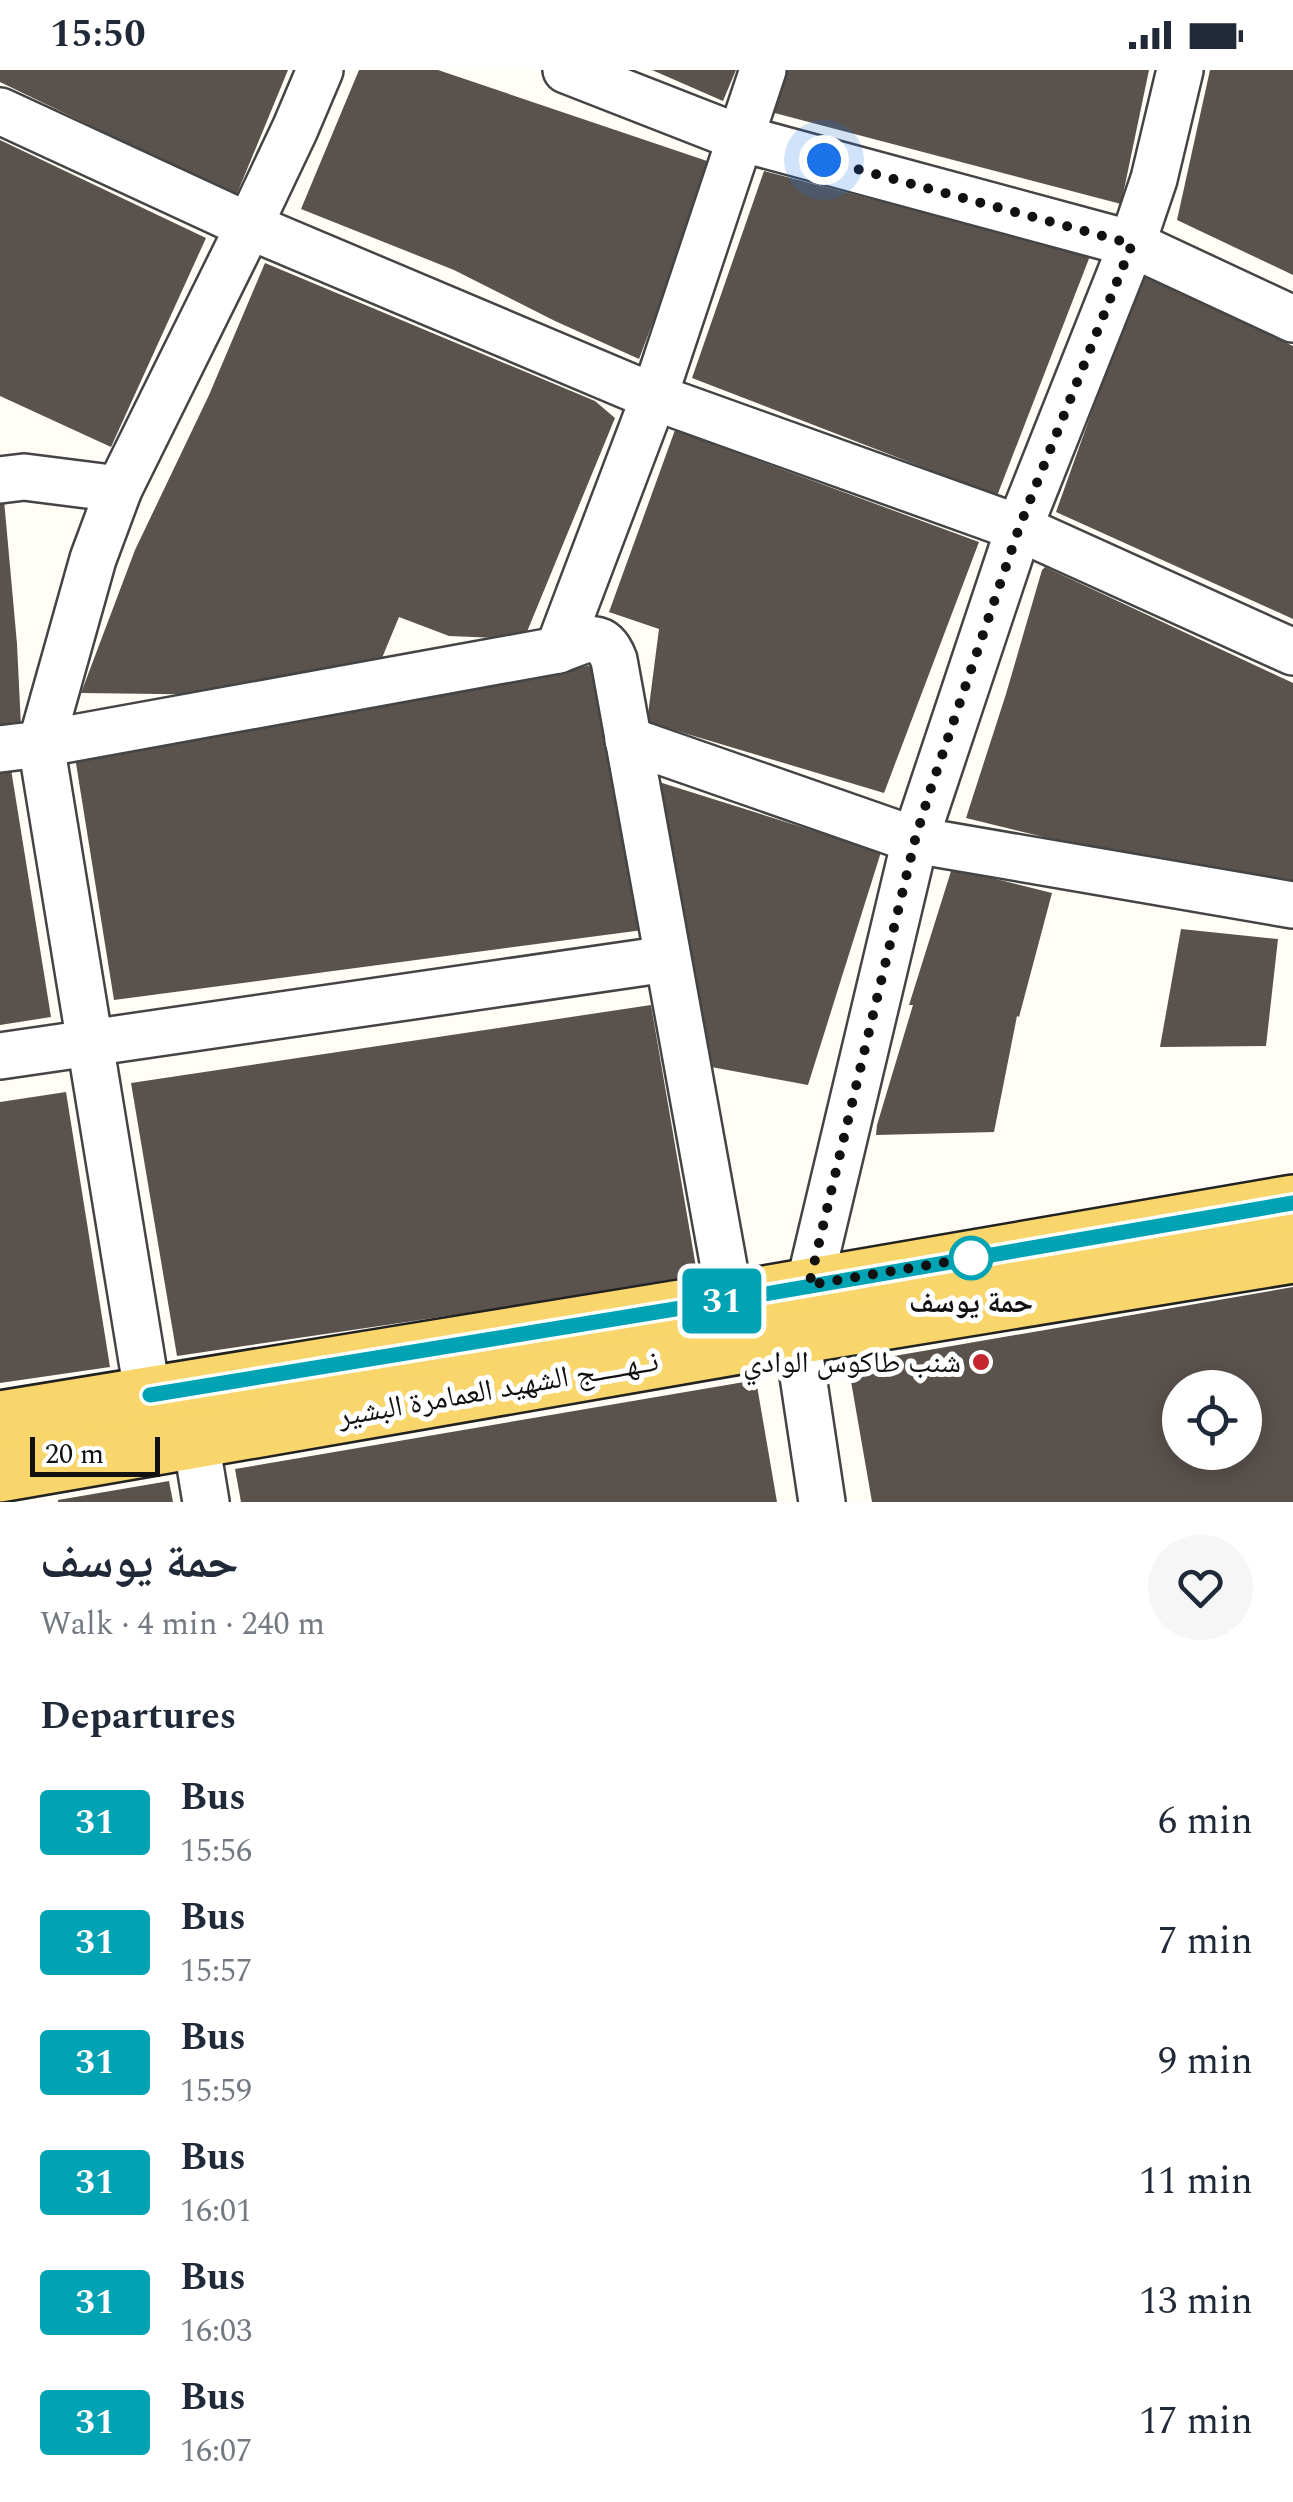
<!DOCTYPE html>
<html lang="en">
<head>
<meta charset="utf-8">
<style>
  :root { --surface:#fff; --page:#f6f6f7; --text:#1f2937; --muted:#747a83 }
  body { margin:0; font-family:Spectral,"Noto Naskh Arabic",serif; background:var(--page); color:var(--text); height:100vh; display:flex; flex-direction:column; font-size:38px; white-space:nowrap }
  * { box-sizing:border-box; margin:0 }
  p { font-size:32px; color:var(--muted) }
  .icon { flex:none; width:55px; height:55px; fill:none; stroke:currentColor; stroke-width:2; stroke-linecap:round; stroke-linejoin:round }
  .map { position:relative; height:1432px; overflow:hidden }
  .drawer { display:flex; flex-direction:column; background:var(--surface); flex:1 }
  .drawer>* { flex:none }
  .badge { padding:0 20px; border-radius:8px; font-size:35px; line-height:65px }
  .controls { position:absolute; left:1162px; top:1300px; display:grid; gap:20px }
  .controls a { display:grid; place-items:center; width:100px; height:100px; border-radius:50%; background:var(--surface); box-shadow:0 5px 25px #0003; font-size:50px }
  .scale { position:absolute; left:30px; bottom:25px; width:130px; box-sizing:border-box; padding-left:10px; border:5px solid #111; border-top:0; font-size:28px; line-height:35px; white-space:nowrap; color:#111; -webkit-text-stroke:8px #fff; paint-order:stroke }
  .you { position:absolute; width:50px; height:50px; margin:-25px; border:8px solid #fff; border-radius:50%; background:#1a73e8; box-shadow:0 0 0 15px #1a73e833 }
  .map>.badge { position:absolute; translate:-50% -50%; box-shadow:0 0 0 5px #fff }
  h2 { padding:0 40px; font-size:38px; line-height:90px }
  .round { display:grid; place-items:center; flex:none; width:105px; height:105px; border-radius:52px; background:var(--page) }
  .summary { display:flex; align-items:center; justify-content:space-between; height:170px; padding:0 40px }
  h1 { font-size:48px; font-weight:700; line-height:75px }
  ul { padding:0; list-style:none }
  li { display:flex; align-items:center; gap:30px; height:120px; padding:0 40px }
  li div { flex:1 }
  li b { display:block; font-size:38px }
  li em { font-style:normal }
  li .badge { min-width:110px; font-weight:700; text-align:center }
  .status { display:flex; justify-content:space-between; align-items:center; height:70px; padding:0 50px; background:var(--surface); direction:ltr }
  .status svg { height:28px; fill:currentColor }
  .map>svg:first-child { display:block }
  .building { fill:#5a524d; fill-rule:evenodd }
  .lines { fill:none; stroke-linecap:round; stroke-linejoin:round }
  .minor-casing { stroke:#444; stroke-width:50 }
  .major-casing { stroke:#222; stroke-width:60 }
  .minor { stroke:#fff; stroke-width:45 }
  .major { stroke:#f9d66b; stroke-width:55 }
  .line-casing { stroke:#fff; stroke-width:22 }
  .line { stroke:#00a3b4; stroke-width:15 }
  .walk { stroke:#111; stroke-width:10; stroke-dasharray:0 18 }
  .stop-dot { fill:#fff; stroke:#00a3b4; stroke-width:5 }
  .poi-dot { fill:#c4262e; stroke:#fff; stroke-width:4 }
  .labels { text-anchor:middle; stroke-width:10; stroke-linejoin:round; paint-order:stroke }
  .stop-label { font-size:30px; font-weight:bold; fill:#111; stroke:#fff }
  .poi-label { font-size:30px; fill:#111; stroke:#fff; text-anchor:end }
  .street-label { font-size:30px; fill:#111; stroke:#fff }
</style>
</head>
<body>
<div class="status"><b>15:50</b><svg viewBox="0 0 49 12"><path d="M0 12V9h3v3zM5 12V6h3v6zM10 12V3h3v9zM15 12V0h3v12zM26 1h20v11H26zM47 4h2v5h-2z"/></svg></div>
<div class="map">
<svg width="1293" height="1432" viewBox="0 0 1293 1432">
  <rect width="100%" height="100%" fill="#fffdf5"/>
  <g class="building">
    <path d="M0 0H288L236 126 0 12Z"/>
    <path d="M359 0H438L713 93 639 289 555 251 454 200 301 139Z"/>
    <path d="M652 0H736L723 31Z"/>
    <path d="M780 0H1149L1121 134 767 41Z"/>
    <path d="M1210 0H1293V205L1177 150Z"/>
    <path d="M0 70 206 168 111 377 0 326Z"/>
    <path d="M764 101 1090 186 997 426 692 308Z"/>
    <path d="M265 193 595 331 615 348 524 569 449 566 399 547 382 588 238 625 81 623 135 480 209 325Z"/>
    <path d="M1141 204 1293 276V549L1056 442Z"/>
    <path d="M675 360 979 472 884 723 647 652 659 559 609 542Z"/>
    <path d="M4 430 17 574 21 657 0 660V431Z"/>
    <path d="M1045 497 1293 613V813L1085 777 966 748 1006 624 1042 500Z"/>
    <path d="M593 595 643 860 114 930 74 681Z"/>
    <path d="M10 693 51 947 0 955V694Z"/>
    <path d="M659 712 881 782 808 1015 695 994Z"/>
    <path d="M952 798 1052 823 1019 947 1017 946 994 1062 876 1065 877 1055 913 935H909Z"/>
    <path d="M1181 859 1278 869 1266 976 1160 977Z"/>
    <path d="M651 935 698 1209 177 1286 131 1013Z"/>
    <path d="M66 1022 110 1297 0 1313V1032Z"/>
    <path d="M1293 1217V1432H872L848 1294ZM1180 1318H1245V1382H1180Z"/>
    <path d="M756 1310 777 1432H241L235 1399Z"/>
    <path d="M169 1411 173 1432H58V1430Z"/>
  </g>
  <g class="lines">
    <defs>
      <g id="minor">
        <path d="M566 0 740 68 1132 174 1293 249"/>
        <path d="M0 41 249 156 654 327 1019 458 1293 582"/>
        <path d="M0 410 24 407 119 419"/>
        <path d="M628 670 915 770 1293 835"/>
        <path d="M0 679 41 674 558 580"/>
        <path d="M0 986 667 889"/>
        <path d="M730 1230 614 590C602 558 583 571 558 580L654 327 763 0"/>
        <path d="M149 1325 144 1303 41 674 93 489 119 419 249 156 295 59 320 0"/>
        <path d="M190 1335 206 1432"/>
        <path d="M822 1432 797 1266 915 770 1019 458 1132 174 1154 109 1180 0"/>
      </g>
      <g id="major">
        <path d="M0 1349 730 1230 1293 1133"/>
        <path d="M0 1404 797 1266 1293 1185"/>
      </g>
    </defs>
    <use href="#minor" class="minor-casing"/>
    <use href="#major" class="major-casing"/>
    <use href="#minor" class="minor"/>
    <use href="#major" class="major"/>
  </g>
  <g class="lines">
    <defs>
      <path id="line" d="M150 1325 730 1230 1293 1133"/>
    </defs>
    <use href="#line" class="line-casing"/>
    <use href="#line" class="line"/>
    <path class="walk" d="M824 90 1132 174 1019 458 929 724 915 770 872 949 809 1215 971 1188"/>
  </g>
  <circle class="stop-dot" cx="971" cy="1188" r="20"/>
  <circle class="poi-dot" cx="981" cy="1292" r="10"/>
  <g class="labels">
    <g class="stop-label">
      <text x="971" y="1242">حمة يوسف</text>
    </g>
    <g class="poi-label">
      <text x="961" y="1302">شنب طاكوس الوادي</text>
    </g>
    <g class="street-label">
      <text transform="translate(498 1318) rotate(-10)" y="10">نــهـــــج الشهيد العمامرة البشير</text>
    </g>
  </g>
</svg>
<div class="controls">
<a><svg class="icon" aria-label="locate" viewBox="0 0 24 24"><circle cx="12" cy="12" r="6"/><path d="M12 2v4M12 18v4M2 12h4M18 12h4"/></svg></a>
</div>
<div class="scale">20 m</div>
<div class="you" style="left:824px;top:90px"></div>
<b class="badge" style="left:722px;top:1231px;background:#00a3b4;color:#fff">31</b>
</div>
<section class="drawer">
<div class="summary"><div><h1>حمة يوسف</h1><p>Walk · 4 min · 240 m</p></div><a class="round"><svg class="icon" aria-label="heart" viewBox="0 0 24 24"><path d="M12 20l-8-8c-3-5 5-10 8-4 3-6 11-1 8 4z"/></svg></a></div>
<h2>Departures</h2>
<ul>
<li><span class="badge" style="background:#00a3b4;color:#fff">31</span><div><b>Bus</b><p>15:56</p></div><em>6 min</em></li>
<li><span class="badge" style="background:#00a3b4;color:#fff">31</span><div><b>Bus</b><p>15:57</p></div><em>7 min</em></li>
<li><span class="badge" style="background:#00a3b4;color:#fff">31</span><div><b>Bus</b><p>15:59</p></div><em>9 min</em></li>
<li><span class="badge" style="background:#00a3b4;color:#fff">31</span><div><b>Bus</b><p>16:01</p></div><em>11 min</em></li>
<li><span class="badge" style="background:#00a3b4;color:#fff">31</span><div><b>Bus</b><p>16:03</p></div><em>13 min</em></li>
<li><span class="badge" style="background:#00a3b4;color:#fff">31</span><div><b>Bus</b><p>16:07</p></div><em>17 min</em></li>
</ul>
</section>
</body>
</html>
